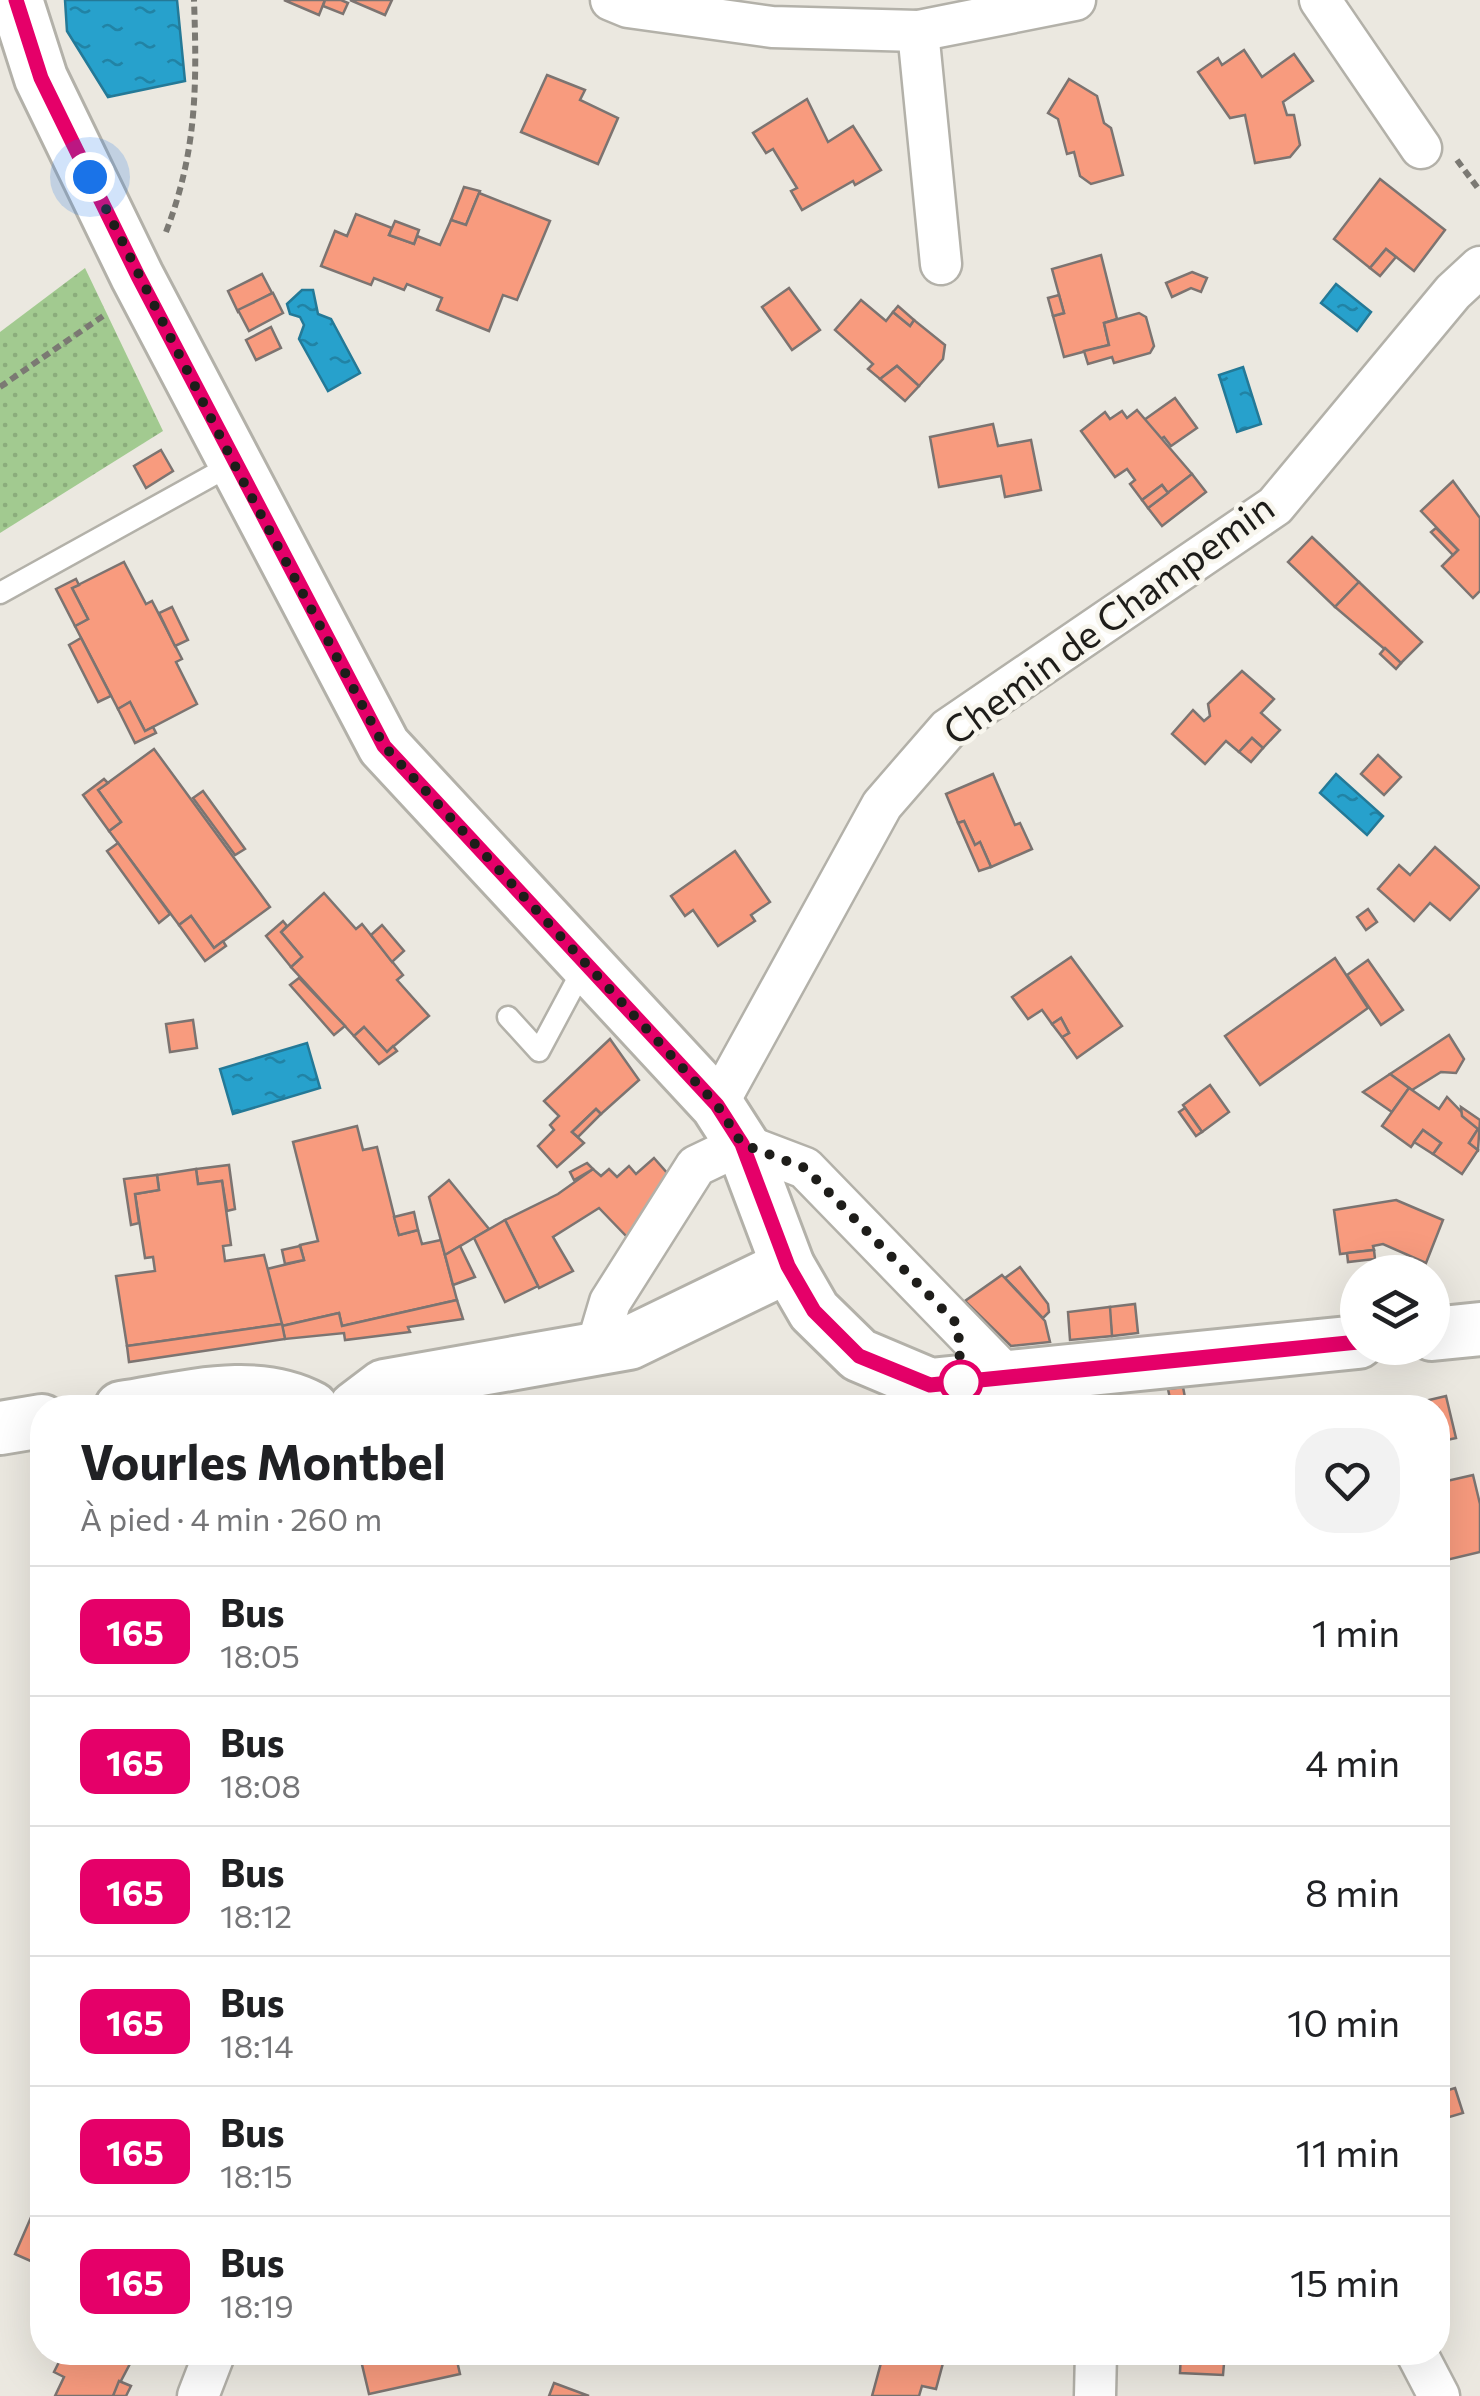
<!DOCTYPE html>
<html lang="fr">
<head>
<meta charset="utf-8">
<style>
  :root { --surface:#fff; --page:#f2f2f2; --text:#202124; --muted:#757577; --line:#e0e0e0 }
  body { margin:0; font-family:Commissioner,sans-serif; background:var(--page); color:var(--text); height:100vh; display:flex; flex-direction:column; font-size:38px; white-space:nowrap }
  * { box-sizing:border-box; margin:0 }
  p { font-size:32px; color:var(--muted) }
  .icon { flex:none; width:55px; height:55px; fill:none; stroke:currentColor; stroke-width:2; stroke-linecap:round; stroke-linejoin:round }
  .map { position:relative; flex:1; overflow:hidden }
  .sheet { position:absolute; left:30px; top:1395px; width:1420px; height:970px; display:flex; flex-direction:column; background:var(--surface); border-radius:40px; box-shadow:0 10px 40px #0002 }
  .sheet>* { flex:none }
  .badge { padding:0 20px; border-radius:15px; font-size:35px; line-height:65px }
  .tools { position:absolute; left:1340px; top:1255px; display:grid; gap:20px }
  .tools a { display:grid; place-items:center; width:110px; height:110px; border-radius:50%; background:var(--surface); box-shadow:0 10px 40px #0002; font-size:50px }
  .you { position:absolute; width:50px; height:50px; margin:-25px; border:8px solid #fff; border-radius:50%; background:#1a73e8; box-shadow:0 0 0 15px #1a73e833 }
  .map>.badge { position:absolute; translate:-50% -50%; box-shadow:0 0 0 5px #fff }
  .round { display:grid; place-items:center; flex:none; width:105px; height:105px; border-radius:40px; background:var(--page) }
  .headline { display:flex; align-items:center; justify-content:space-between; height:170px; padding:0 50px }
  h1 { font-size:48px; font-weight:700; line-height:75px }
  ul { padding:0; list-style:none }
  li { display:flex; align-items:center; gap:30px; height:130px; padding:0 50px; border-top:2px solid var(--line) }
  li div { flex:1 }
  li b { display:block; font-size:38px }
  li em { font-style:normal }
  li .badge { min-width:110px; font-weight:700; text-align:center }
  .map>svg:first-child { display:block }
  .grass { fill:url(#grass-dots) }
  .water { fill:url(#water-ripples); stroke:#247997; stroke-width:2.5 }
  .building { fill:#f89b7e; stroke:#7c7471; stroke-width:2.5 }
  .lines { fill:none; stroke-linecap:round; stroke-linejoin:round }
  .service-casing { stroke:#b3b1a9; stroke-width:25 }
  .minor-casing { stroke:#b3b1a9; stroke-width:45 }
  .tertiary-casing { stroke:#b3b1a9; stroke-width:58 }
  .path { stroke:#7b7973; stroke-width:6; stroke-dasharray:8 5; stroke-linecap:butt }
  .service { stroke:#fff; stroke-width:20 }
  .minor { stroke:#fff; stroke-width:40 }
  .tertiary { stroke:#fff; stroke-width:52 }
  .line-casing { stroke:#fff; stroke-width:22 }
  .line { stroke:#e50069; stroke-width:15 }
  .walk { stroke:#1e1d1a; stroke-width:10; stroke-dasharray:0 18 }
  .stop-dot { fill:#fff; stroke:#e50069; stroke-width:5 }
  .labels { text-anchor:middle; stroke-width:9; stroke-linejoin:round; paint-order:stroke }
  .street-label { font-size:38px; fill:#1e1d1a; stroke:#f8f6ee }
</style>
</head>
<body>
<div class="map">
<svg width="1480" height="2396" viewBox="0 0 1480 2396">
  <defs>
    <pattern id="grass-dots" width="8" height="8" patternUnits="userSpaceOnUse" patternTransform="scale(2.5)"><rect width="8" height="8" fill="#a2ca90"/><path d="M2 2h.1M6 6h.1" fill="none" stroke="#8bad7c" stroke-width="1.8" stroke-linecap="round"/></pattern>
    <pattern id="water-ripples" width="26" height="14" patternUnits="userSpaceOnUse" patternTransform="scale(2.5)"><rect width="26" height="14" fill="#27a1cc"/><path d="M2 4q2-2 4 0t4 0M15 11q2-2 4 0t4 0" fill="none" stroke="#2183a5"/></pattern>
  </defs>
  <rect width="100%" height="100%" fill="#ebe8e0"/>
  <path class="grass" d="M85 268 163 431 0 533V332Z"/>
  <g class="water">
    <path d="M65 0H177L185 81 108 97 67 31Z"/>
    <path d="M1336 284 1371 312 1357 331 1321 303Z"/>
    <path d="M302 290H313L318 314 331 319 360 373 328 391 299 339 304 325 300 317 290 314 287 304Z"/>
    <path d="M1243 367 1261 424 1237 432 1219 375Z"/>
    <path d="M1336 774 1383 816 1367 835 1320 793Z"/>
    <path d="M307 1043 320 1088 233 1114 220 1069Z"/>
  </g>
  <g class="building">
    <path d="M284 0H325L319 15Z"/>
    <path d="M325 0H341L348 3 343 14 323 6Z"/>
    <path d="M350 0H392L385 15Z"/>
    <path d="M1244 50 1262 77 1294 54 1313 81 1283 102 1287 115H1294L1300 145 1290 157 1255 163 1245 115 1230 118 1198 72 1218 58 1222 65Z"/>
    <path d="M547 75 585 90 580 100 618 118 598 164 521 132Z"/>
    <path d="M1069 79 1097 96 1104 123 1111 128 1123 175 1091 184 1080 176 1074 152 1067 154 1058 119 1048 113Z"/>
    <path d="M807 99 828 142 853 126 881 170 855 185 853 181 802 210 791 191 797 188 773 149 766 153 753 133Z"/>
    <path d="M1380 179 1445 230 1414 271 1386 249 1370 268 1334 239Z"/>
    <path d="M464 187 480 191 466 225 451 220Z"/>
    <path d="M479 193 550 221 517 300 503 295 489 331 437 310 442 298 407 284 404 290 374 278 371 285 321 266 335 231 347 236 356 214 392 228 389 235 414 244 417 236 440 245 451 220 466 225Z"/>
    <path d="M395 221 419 230 414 244 389 235Z"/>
    <path d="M1386 249 1396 257 1380 276 1370 268Z"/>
    <path d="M1101 255 1117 319 1104 323 1109 345 1064 357 1053 316 1064 313 1052 269Z"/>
    <path d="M1192 272 1207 278 1201 292 1191 288 1172 297 1166 283Z"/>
    <path d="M262 274 272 293 238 312 228 291Z"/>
    <path d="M789 288 820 330 792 350 762 307Z"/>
    <path d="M273 293 283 313 249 331 238 310Z"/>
    <path d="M1059 295 1064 313 1053 316 1048 298Z"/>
    <path d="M861 300 886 321 893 312 910 326 914 320 945 345 943 359 919 386 897 366 880 379 868 369 873 364 835 330Z"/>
    <path d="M898 306 914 320 910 326 893 312Z"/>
    <path d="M1139 313 1146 317 1154 346 1150 353 1114 363 1112 357 1088 364 1084 351 1109 345 1104 323Z"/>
    <path d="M271 327 281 348 256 360 246 340Z"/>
    <path d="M897 366 919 386 905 401 880 379Z"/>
    <path d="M1175 398 1197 428 1171 446 1164 437 1159 440 1144 420Z"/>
    <path d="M1137 410 1192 474 1168 493 1162 485 1142 500 1130 484 1135 480 1127 469 1115 477 1081 431 1105 412 1110 419 1122 411 1127 418Z"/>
    <path d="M993 424 998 446 1031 440 1041 490 1005 497 1001 476 939 487 930 437Z"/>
    <path d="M161 450 173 471 146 488 134 466Z"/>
    <path d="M1192 474 1206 492 1162 526 1148 508Z"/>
    <path d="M1453 481 1480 518V591L1473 598 1442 566 1458 550 1421 511Z"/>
    <path d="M1162 485 1168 493 1148 508 1142 500Z"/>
    <path d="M1436 528 1458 550 1453 555 1431 532Z"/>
    <path d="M1312 537 1359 582 1335 607 1288 562Z"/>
    <path d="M124 562 146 604 152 601 182 659 176 662 197 704 145 731 130 702 118 709 75 626 88 619 72 588Z"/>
    <path d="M76 579 79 585 72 588 88 619 75 626 56 589Z"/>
    <path d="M1359 582 1422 642 1401 663 1335 607Z"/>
    <path d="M172 607 188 640 175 646 159 613Z"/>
    <path d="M81 638 111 696 98 702 69 645Z"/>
    <path d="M1385 648 1401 663 1396 669 1380 654Z"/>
    <path d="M1242 671 1274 699 1261 713 1280 730 1263 748 1252 738 1239 752 1226 741 1205 764 1172 734 1193 710 1204 721 1210 716 1208 704Z"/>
    <path d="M130 702 145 731 153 727 156 733 135 743 118 709Z"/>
    <path d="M1252 738 1263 748 1251 762 1239 752Z"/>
    <path d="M154 749 270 907 214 948 191 916 179 925 109 831 121 822 98 790Z"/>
    <path d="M1378 755 1401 777 1384 795 1361 774Z"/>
    <path d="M993 774 1015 825 1020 823 1032 849 991 867 980 842 975 845 964 821 958 823 946 794Z"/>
    <path d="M104 779 108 783 98 790 121 822 109 831 83 795Z"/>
    <path d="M203 791 245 849 235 855 193 798Z"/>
    <path d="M964 821 975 845 980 842 991 867 979 871 958 823Z"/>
    <path d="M118 843 170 914 159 923 107 851Z"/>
    <path d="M1435 847 1480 887 1450 920 1430 903 1414 921 1378 889 1399 865 1410 875Z"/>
    <path d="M735 851 770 902 751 915 755 921 718 946 693 910 685 916 671 896Z"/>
    <path d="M324 893 356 929 362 924 403 975 397 980 429 1016 387 1052 364 1027 354 1036 291 967 302 957 281 932Z"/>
    <path d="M1368 909 1377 922 1366 930 1357 917Z"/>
    <path d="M191 916 214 948 223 941 226 946 205 961 179 925Z"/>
    <path d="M283 921 287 926 281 932 302 957 291 967 266 936Z"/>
    <path d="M382 925 404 951 392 962 371 935Z"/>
    <path d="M1071 957 1122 1026 1077 1058 1062 1037 1069 1033 1061 1018 1052 1024 1042 1010 1028 1019 1012 997Z"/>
    <path d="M1335 958 1368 1008 1260 1085 1225 1036Z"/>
    <path d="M1368 960 1403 1010 1381 1025 1347 975Z"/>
    <path d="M299 978 345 1026 334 1035 290 985Z"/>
    <path d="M1061 1018 1069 1033 1062 1037 1052 1024Z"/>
    <path d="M193 1020 197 1048 170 1052 166 1024Z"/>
    <path d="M364 1027 387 1052 393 1046 397 1051 379 1064 354 1036Z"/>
    <path d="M1449 1035 1464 1059 1456 1073 1441 1072 1412 1090 1390 1074Z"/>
    <path d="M610 1039 639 1080 601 1114 596 1109 572 1132 584 1143 557 1167 538 1146 554 1130 550 1125 559 1116 544 1101Z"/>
    <path d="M1390 1074 1409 1088 1392 1112 1363 1092Z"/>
    <path d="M1210 1085 1229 1112 1202 1132 1183 1105Z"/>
    <path d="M1409 1088 1439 1109 1447 1097 1478 1129 1469 1143 1478 1150 1462 1174 1433 1154 1441 1143 1423 1130 1411 1147 1382 1126Z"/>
    <path d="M1461 1107 1480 1120 1478 1150 1469 1143 1478 1129 1462 1116Z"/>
    <path d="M1185 1108 1202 1132 1196 1136 1179 1112Z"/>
    <path d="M596 1109 601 1114 578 1137 572 1132Z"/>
    <path d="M357 1126 363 1150 377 1147 399 1235 418 1230 422 1244 441 1240 457 1300 342 1326 339 1313 282 1326 267 1269 304 1260 300 1245 318 1241 293 1142Z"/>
    <path d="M1423 1130 1441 1143 1433 1154 1414 1142Z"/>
    <path d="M654 1158 668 1174 629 1239 599 1208 553 1237 573 1271 539 1288 505 1220 558 1194 593 1169 601 1176 609 1169 617 1177 629 1166 636 1174Z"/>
    <path d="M587 1163 593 1169 574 1180 570 1172Z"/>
    <path d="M229 1165 235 1209 227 1211 222 1181 198 1184 196 1169Z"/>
    <path d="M196 1169 198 1184 222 1181 231 1245 223 1246 225 1261 264 1255 282 1324 127 1346 116 1276 155 1271 153 1257 145 1258 135 1194 159 1190 157 1175Z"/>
    <path d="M157 1175 159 1190 135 1194 139 1223 131 1225 124 1179Z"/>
    <path d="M449 1180 489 1229 445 1255 429 1197Z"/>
    <path d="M1396 1200 1443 1220 1426 1263 1383 1244 1373 1246 1374 1250 1340 1254 1334 1210Z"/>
    <path d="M414 1212 418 1230 399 1235 394 1217Z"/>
    <path d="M505 1220 538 1286 505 1302 474 1238Z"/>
    <path d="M300 1246 304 1260 285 1264 282 1250Z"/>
    <path d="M460 1246 475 1277 453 1285 445 1255Z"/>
    <path d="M1374 1250 1375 1259 1348 1262 1347 1253Z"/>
    <path d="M1020 1267 1048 1304 1049 1312 1043 1318 1005 1278Z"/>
    <path d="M1002 1275 1045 1321 1050 1342 1011 1346 965 1301Z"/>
    <path d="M457 1300 463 1319 408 1327 410 1332 345 1340 344 1333 285 1339 282 1326 339 1313 342 1326Z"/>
    <path d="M1135 1304 1138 1333 1112 1336 1109 1307Z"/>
    <path d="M1110 1307 1112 1336 1070 1340 1068 1312Z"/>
    <path d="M282 1324 285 1339 129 1362 127 1346Z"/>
    <path d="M1183 1387 1187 1408H1172L1168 1389Z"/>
    <path d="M1446 1396 1456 1438 1438 1442V1408H1395Z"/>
    <path d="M1123 1397 1124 1408H1076L1075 1401Z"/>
    <path d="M1473 1475 1480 1504V1552L1438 1562V1483Z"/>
    <path d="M1455 2088 1463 2113 1446 2118 1438 2093Z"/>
    <path d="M42 2192V2266L15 2254Z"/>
    <path d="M64 2352H121L133 2358 113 2396H55L64 2377 54 2372Z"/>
    <path d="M359 2352H455L460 2374 369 2394Z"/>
    <path d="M884 2352H946L936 2389 922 2386 919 2396H872Z"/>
    <path d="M1181 2352H1225L1223 2375 1180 2373Z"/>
    <path d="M1225 2352H1267L1266 2363 1225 2360Z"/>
    <path d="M119 2381 131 2386 126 2396H113Z"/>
    <path d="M554 2383 589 2396H549Z"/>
  </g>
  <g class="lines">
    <defs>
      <g id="service">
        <path d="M0 593 233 464"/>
        <path d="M508 1017 539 1051 585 965"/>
      </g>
      <g id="minor">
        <path d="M611 0 628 7 772 27 918 31 1075 0"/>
        <path d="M1320 0 1421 148"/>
        <path d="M918 31 941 264"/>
        <path d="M717 1105 882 805 948 729 1275 506 1453 292 1480 267"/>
        <path d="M596 1349 610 1302 696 1166 742 1144 805 1168 1009 1378 1016 1408"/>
        <path d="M1416 2352 1439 2396"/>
        <path d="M198 2396 215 2352"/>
        <path d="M1095 2396 1096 2352"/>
      </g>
      <g id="tertiary">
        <path d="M16 0 41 78 137 276 384 746 717 1105 742 1144 788 1266 814 1311 859 1355 930 1385 1358 1342"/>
        <path d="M1432 1334 1480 1329"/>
        <path d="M121 1408C182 1399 255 1377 312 1408"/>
        <path d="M355 1408 384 1386 629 1343 788 1266"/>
        <path d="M0 1428 42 1421"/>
      </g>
    </defs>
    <use href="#service" class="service-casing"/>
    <use href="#minor" class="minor-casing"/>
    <use href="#tertiary" class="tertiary-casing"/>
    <g class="path">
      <path d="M1457 160 1480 191"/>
      <path d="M166 232C197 151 197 86 194 0"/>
      <path d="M0 387 106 314"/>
    </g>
    <use href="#service" class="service"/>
    <use href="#minor" class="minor"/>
    <use href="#tertiary" class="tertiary"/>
  </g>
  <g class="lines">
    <defs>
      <path id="line" d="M16 0 41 78 138 276 384 746 717 1105 742 1144 788 1266 814 1311 859 1356 930 1385 1358 1342"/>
    </defs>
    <use href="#line" class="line-casing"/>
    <use href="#line" class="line"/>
    <path class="walk" d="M90 177 234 464 384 746 717 1105 742 1144 805 1168 958 1325 961 1382"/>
  </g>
  <circle class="stop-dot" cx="961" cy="1382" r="20"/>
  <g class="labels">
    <g class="street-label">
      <text transform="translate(1109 620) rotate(-36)" y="13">Chemin de Champemin</text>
    </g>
  </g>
</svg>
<div class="tools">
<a><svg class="icon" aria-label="layers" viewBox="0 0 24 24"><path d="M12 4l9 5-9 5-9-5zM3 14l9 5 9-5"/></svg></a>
</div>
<div class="you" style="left:90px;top:177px"></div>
<section class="sheet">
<div class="headline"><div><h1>Vourles Montbel</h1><p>À pied · 4 min · 260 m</p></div><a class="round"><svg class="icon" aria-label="heart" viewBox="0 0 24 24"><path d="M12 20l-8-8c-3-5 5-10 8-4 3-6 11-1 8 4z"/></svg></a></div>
<ul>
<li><span class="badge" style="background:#e50069;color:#fff">165</span><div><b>Bus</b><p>18:05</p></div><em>1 min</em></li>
<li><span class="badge" style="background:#e50069;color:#fff">165</span><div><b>Bus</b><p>18:08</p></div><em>4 min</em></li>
<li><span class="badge" style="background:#e50069;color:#fff">165</span><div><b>Bus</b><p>18:12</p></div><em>8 min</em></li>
<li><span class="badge" style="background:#e50069;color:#fff">165</span><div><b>Bus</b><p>18:14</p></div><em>10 min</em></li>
<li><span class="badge" style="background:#e50069;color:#fff">165</span><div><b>Bus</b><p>18:15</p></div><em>11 min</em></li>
<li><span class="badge" style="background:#e50069;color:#fff">165</span><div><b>Bus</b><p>18:19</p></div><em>15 min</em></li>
</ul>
</section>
</div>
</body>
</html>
